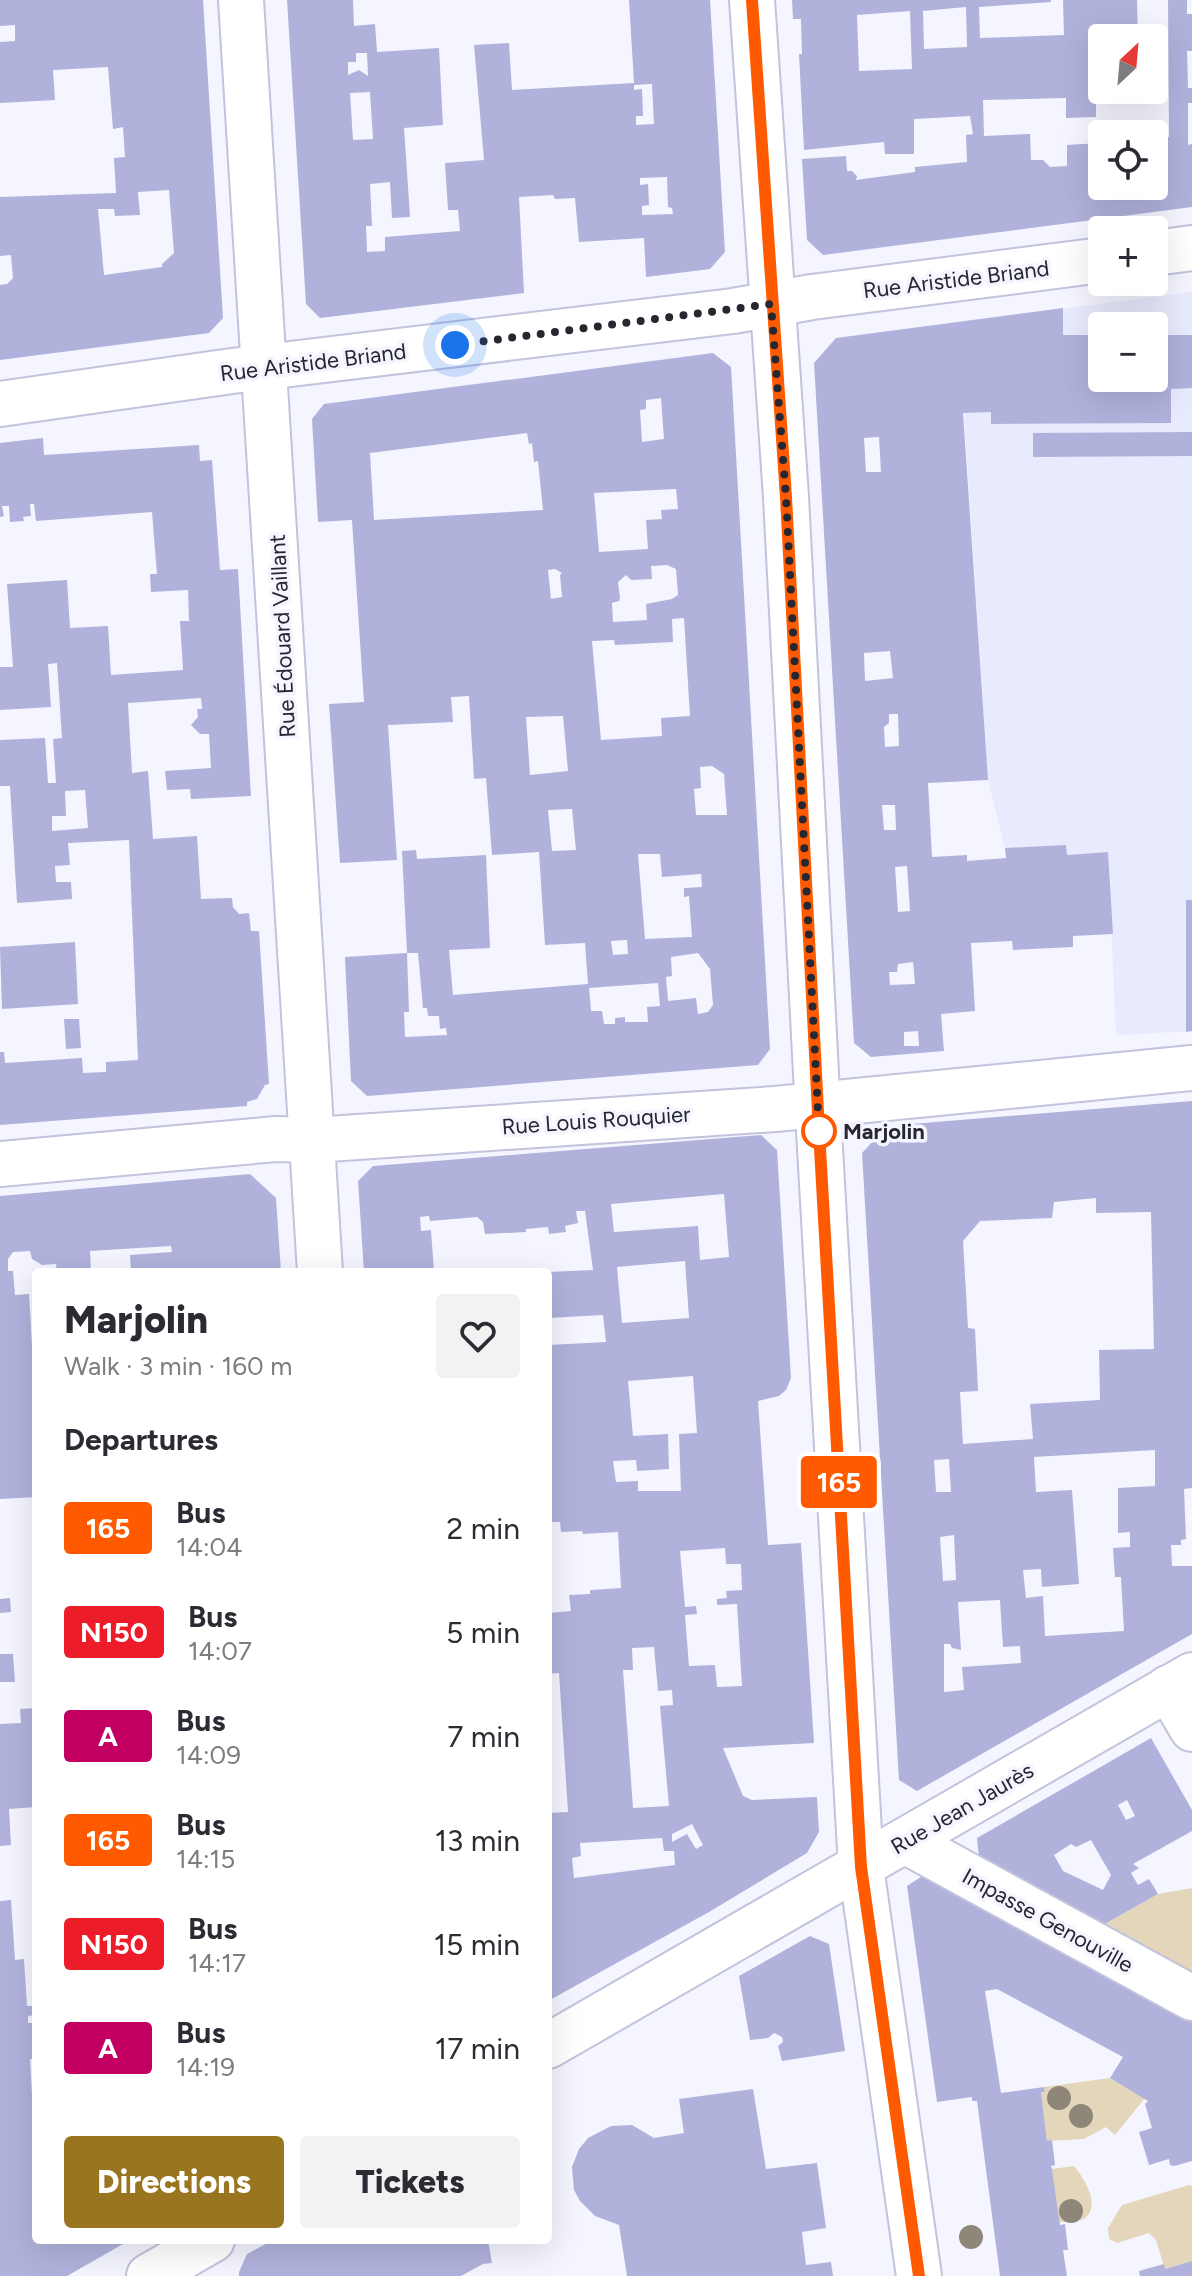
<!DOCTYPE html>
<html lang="en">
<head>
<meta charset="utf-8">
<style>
  :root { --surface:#fff; --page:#f2f2f3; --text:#2b2b33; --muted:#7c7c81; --accent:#99751f }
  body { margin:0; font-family:Figtree,sans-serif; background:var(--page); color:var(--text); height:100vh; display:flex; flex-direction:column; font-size:30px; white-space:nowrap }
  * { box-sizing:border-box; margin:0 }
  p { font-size:26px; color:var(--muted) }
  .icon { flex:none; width:44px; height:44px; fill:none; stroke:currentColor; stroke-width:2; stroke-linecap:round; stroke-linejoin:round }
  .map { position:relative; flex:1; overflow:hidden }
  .drawer { position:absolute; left:32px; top:1268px; width:520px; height:976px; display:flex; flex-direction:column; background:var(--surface); border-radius:8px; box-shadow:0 8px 32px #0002 }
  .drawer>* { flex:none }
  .badge { padding:0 16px; border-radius:6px; font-size:28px; line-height:52px }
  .needle { width:52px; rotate:26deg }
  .buttons { position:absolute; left:1088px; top:24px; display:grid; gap:16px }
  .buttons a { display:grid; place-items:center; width:80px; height:80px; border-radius:8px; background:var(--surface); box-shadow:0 8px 32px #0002; font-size:40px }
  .you { position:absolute; width:40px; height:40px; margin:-20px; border:6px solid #fff; border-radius:50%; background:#1a73e8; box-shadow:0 0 0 12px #1a73e833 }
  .map>.badge { position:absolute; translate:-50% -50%; box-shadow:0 0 0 4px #fff }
  h2 { padding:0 32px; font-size:30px; line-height:72px }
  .round { display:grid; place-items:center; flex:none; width:84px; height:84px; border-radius:8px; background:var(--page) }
  .head { display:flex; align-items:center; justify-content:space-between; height:136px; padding:0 32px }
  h1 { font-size:38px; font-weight:800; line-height:60px }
  .action { display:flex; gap:16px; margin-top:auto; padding:16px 32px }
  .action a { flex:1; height:92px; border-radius:8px; background:var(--accent); color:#fff; font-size:32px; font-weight:800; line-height:92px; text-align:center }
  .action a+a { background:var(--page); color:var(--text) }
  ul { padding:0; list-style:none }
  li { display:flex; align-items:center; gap:24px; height:104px; padding:0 32px }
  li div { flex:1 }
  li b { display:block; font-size:30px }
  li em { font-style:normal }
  li .badge { min-width:88px; font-weight:700; text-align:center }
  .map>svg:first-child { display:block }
  .built { fill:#e8eafd; fill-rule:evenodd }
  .green { fill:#e4d6ba }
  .building { fill:#b0b2dc; fill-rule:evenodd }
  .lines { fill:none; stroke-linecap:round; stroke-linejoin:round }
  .minor-casing { stroke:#c2c3dc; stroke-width:48 }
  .minor { stroke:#fff; stroke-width:44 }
  .tree { fill:#8e8678 }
  .line-casing { stroke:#fff; stroke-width:18 }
  .line { stroke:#ff5a00; stroke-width:12 }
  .walk { stroke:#262730; stroke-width:8; stroke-dasharray:0 14.4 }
  .stop-dot { fill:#fff; stroke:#ff5a00; stroke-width:4 }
  .labels { text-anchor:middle; stroke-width:7; stroke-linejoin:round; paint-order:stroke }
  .street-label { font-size:22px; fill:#262730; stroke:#f4f5ff }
  .stop-label { font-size:22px; font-weight:bold; fill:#262730; stroke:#f4f5ff; text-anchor:start }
</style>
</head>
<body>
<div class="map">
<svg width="1192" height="2276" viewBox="0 0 1192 2276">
  <rect width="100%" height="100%" fill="#f4f5ff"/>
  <path class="built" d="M1192 292V1031L1116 1035 1108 852 1067 855 1066 845 1005 848 988 780 958 322ZM1102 326H1154V378H1102Z"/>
  <g class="green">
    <path d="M1192 1888V2021L1155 2001 1101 1926 1158 1894Z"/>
    <path d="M1110 2078 1145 2098 1115 2135 1106 2127 1084 2139 1047 2141 1041 2092H1045L1044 2087Z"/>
    <path d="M1074 2166C1083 2177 1102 2205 1085 2218 1079 2223 1066 2222 1059 2222L1052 2169Z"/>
    <path d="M1189 2185 1192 2186V2261L1165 2269 1156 2240 1149 2233 1117 2243 1109 2239 1108 2228 1122 2205Z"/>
  </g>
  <g class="building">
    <path d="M0 0H203L223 318 209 333 0 360V285L7 284 13 278 11 255 0 256V197L116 193 114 158 125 157 123 127 113 129 108 67 53 70 55 100 0 103V42L15 41V25L0 26ZM169 190 174 253 162 264V267L104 275 98 209H114L115 216 140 215 138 192Z"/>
    <path d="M287 0H353L354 26 375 24 377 52 439 48 443 125 404 128 410 217 392 218 390 182 370 184 372 226H366L367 252 385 251V237L460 231 458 210H448L445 163 484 160 474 45 509 43 512 90 634 83 629 0H710L725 252 710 269 646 277 644 238 579 242 575 198 555 199 553 195 519 197 524 293 320 318 306 304ZM356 53H367L368 76 359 70 348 75V62H356ZM652 84 654 124 636 125V116H643L642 89 634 90V85ZM370 92 373 139 353 140 350 93ZM667 177 668 207 672 208 673 214 642 215V206L649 205 648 184 640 185V178Z"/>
    <path d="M792 0H1051V2L979 7 980 38 1064 35 1063 0H1137L1138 38H1102V90H1138V95L1096 96V117L1066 118V98L983 100 984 136 1030 134 1031 160H1043L1050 167 1067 166V145L1100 143 1102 186H1154V134H1147V129H1157V137H1169L1168 0H1187V14H1192V51H1187L1188 88H1192V103H1188V145L1192 144V207L823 255 807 240 802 159 846 156 847 171H852L857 176 856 180 915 172V167L967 162 966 135 973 134 970 116 914 119V154H885L884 142 804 150 799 54H802L801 19H793ZM966 7 967 47 924 49 923 11ZM910 11 912 69 859 71 857 15Z"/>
    <path d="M1063 308V335H1102V378H1154V335H1192V388L1171 389V423L991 424V412L963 413 988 780 928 783 932 857 967 855V861L1006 858 1005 848 1066 845 1067 855 1108 852 1113 934 1073 936V947L1013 950 1012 941 971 943 975 1011 941 1014 944 1051 871 1057 854 1043 814 363 836 338ZM879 437 881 472H866L864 438ZM890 651 893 678 865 681 864 653ZM889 714H898L899 746 885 747 884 727 889 723ZM882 805H895L896 830H884ZM907 866 910 911 898 912 895 867ZM913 962 915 984 890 985 889 972H897L898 964ZM918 1031 919 1046H904V1032Z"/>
    <path d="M713 353 731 367 770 1049 758 1065 367 1096 351 1081 345 957 407 953 409 1012H404L405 1037 447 1035 446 1028 440 1029 439 1016H428L427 1008H423L418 953H407L402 851 416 850 417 859 486 855 490 948 449 950 453 995 588 984 585 943 545 945 539 852 492 855 486 778 474 779 469 696 451 697 453 722 388 725 397 860 340 863 329 704 364 702 352 520 318 522 312 419 324 404ZM661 398 664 439 642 442 640 410 646 409V400ZM527 433 529 444 532 443 534 462 538 461 543 510 374 520 370 453ZM676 489 678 509 661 510 662 519 646 520 648 549 599 552 594 493ZM667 565 676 569 678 595 672 599 646 604 647 620 613 622 612 603 619 601 620 598 618 582 626 575 631 580 652 579 651 566ZM555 569 562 573 560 575 562 597 551 599 548 570ZM684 618 690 716 661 718 662 736 601 740 592 641 614 640 615 645 673 642 672 619ZM563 716 568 771 530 775 526 717ZM712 766 724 774 727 815H696L694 789 701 788 700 767ZM572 809 576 850 552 851 548 810ZM638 854H660L662 877 701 874 702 887 684 888V897L689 896 692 937 645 939ZM627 940 628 954 613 955 611 941ZM698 953 710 969 713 1005 708 1012 698 1014 696 998 668 1001 666 977 672 976 671 957ZM658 983 660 1006 647 1007 648 1022H625V1017L615 1018V1024H604L602 1011H591L589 988Z"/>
    <path d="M1192 432V456L1033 457V433Z"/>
    <path d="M43 438 44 455 199 445 200 461 212 460 220 570 238 569 251 796 191 799 190 789 167 790 165 771 211 768 209 734H200L191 725 198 717 197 709H202L201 698 128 703 132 773 148 771 153 839 197 836 201 899 232 898 233 907 239 914 249 913 251 931H259L269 1084 265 1085 257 1099 247 1102V1106L0 1125V1052H4L5 1063 82 1058 83 1073 106 1072V1062L138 1060 129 840 68 843 70 865 55 866 56 882H71L72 899 17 903 10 786H0V740L45 738 48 783H56L53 739 62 738 57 663 48 664 51 707 0 710V667H13L7 584 67 580 70 628 108 626 111 675 183 670 180 621H189L188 590 151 592 150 574H157L152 512 36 521 34 504H30L31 516 23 517 24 521 10 522 9 506H2L4 516 0 517V443ZM85 790 88 828 52 831V816H66L65 791Z"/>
    <path d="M1186 900H1192V1031L1186 1032Z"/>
    <path d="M75 942 78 1004 2 1009 0 947Z"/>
    <path d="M64 1019H79L81 1048 66 1049Z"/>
    <path d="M1192 1101V1488L1184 1489 1186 1539 1181 1540V1545H1171L1172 1566H1192V1634L917 1791 899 1780 862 1153 887 1126ZM1096 1198V1213L1151 1212 1154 1349 1099 1350 1100 1400 1030 1404 1033 1439 963 1444 960 1392 978 1391 975 1329 968 1328 963 1241 980 1221 1052 1218 1054 1202ZM1155 1450V1486L1118 1488V1533L1130 1532V1547L1113 1548 1115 1577H1121L1124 1631 1045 1636 1043 1596 1026 1598 1023 1570 1041 1569 1042 1587 1079 1584 1072 1490 1036 1492 1034 1457ZM949 1459 951 1492H936L934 1460ZM954 1535 956 1580 943 1581 940 1537ZM1000 1600 1003 1647 1020 1646 1021 1663 962 1667 964 1690 944 1692V1644H950L952 1648 961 1650 958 1602Z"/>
    <path d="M761 1135 777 1150 791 1378 786 1390 779 1396 758 1401 768 1545 801 1543 814 1743 723 1748 743 1796 752 1800 817 1797 819 1832 807 1853 709 1912 548 2001V1813L568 1812 559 1673 548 1674V1613L571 1611 569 1595 590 1594V1590L621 1588 618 1532 583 1534 582 1531 561 1532 560 1522H548V1345L606 1342 603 1315 548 1318V1272L593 1270 585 1211H576L578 1223 565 1226 566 1232 549 1234 548 1227 526 1229V1232L485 1234 483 1222 477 1217 430 1221 429 1216 420 1217 421 1231 431 1230 434 1272H364L358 1181 373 1166ZM724 1194 729 1257 700 1260 698 1226 614 1232 611 1204ZM685 1261 689 1318 622 1323 617 1267ZM693 1376 697 1433 679 1434 681 1491H638V1481L616 1482 613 1461 636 1460 637 1471 669 1469 668 1434 633 1436 628 1381ZM725 1548 726 1564H741L742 1590 726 1591 727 1598 717 1599V1605L737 1604 742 1686 717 1687 715 1665 689 1666 685 1615 697 1614 696 1606 685 1607 680 1551ZM654 1647 658 1691 672 1690 673 1705 660 1706 669 1806 633 1808 623 1670H633L632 1648ZM692 1824 703 1845 696 1849 687 1834 672 1842V1834ZM662 1838 664 1851H674L675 1865 574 1878 572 1858 581 1856 580 1843Z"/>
    <path d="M250 1174 276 1198 281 1272H131L130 1255 172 1252 171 1246 90 1251 91 1272H57L56 1264 42 1265 32 1259 30 1251 13 1252 8 1259V1271H13L15 1295 29 1294 36 1417V1497L0 1499V1196Z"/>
    <path d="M10 1598 11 1612 0 1613V1599Z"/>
    <path d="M0 1654H13L15 1682H0Z"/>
    <path d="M36 1708V1807L9 1809 11 1845 0 1846V1724L21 1723 20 1709Z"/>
    <path d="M1151 1738 1192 1810V1831L1133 1864 1139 1868 1131 1873 1138 1885 1149 1879 1158 1894 1101 1926 979 1858 977 1838ZM1127 1800 1135 1816 1126 1820 1118 1805ZM1091 1840 1111 1875 1103 1890 1063 1871 1054 1855 1071 1844 1076 1847Z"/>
    <path d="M924 1875 1192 2021V2161L1174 2166 1170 2165 1169 2159 1149 2165 1139 2132 1152 2128 1145 2104 1148 2101 1110 2078 1123 2057 997 1989 985 1991 1001 2093 1044 2087 1045 2092H1041L1047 2141 1052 2140 1055 2165 1051 2166 1052 2169 1060 2225 1065 2224 1068 2250H1063L1067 2276H1000L977 2101H972V2097L937 2102 907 1886Z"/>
    <path d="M11 1900 15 1960 24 1959 27 2006H34L35 2015 28 2016V2023H36V2059H30L36 2167V2240H130L67 2276H0V1901Z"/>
    <path d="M810 1936 829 1944 845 2051 782 2061 778 2046 783 2042 782 2037 774 2033 768 2038 750 2040 739 1976Z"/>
    <path d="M753 2089 766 2169 817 2163 826 2228 802 2232 806 2265 831 2262 833 2276H627L619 2225 595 2216 580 2201 574 2190 572 2167 579 2149 588 2138 611 2126 632 2125 654 2138 684 2133 679 2099Z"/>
    <path d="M273 2240H488L492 2263 483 2264 461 2276H239V2272L247 2254Z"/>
    <path d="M1192 2261V2276H1140L1139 2271 1164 2264 1165 2269Z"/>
  </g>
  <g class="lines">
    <defs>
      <g id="minor">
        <path d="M241 0 320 1272"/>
        <path d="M752 0 786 497 819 1131 861 1867 919 2276"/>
        <path d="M1154 253 1192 248"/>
        <path d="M0 404 232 371 733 311 812 297 1102 260"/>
        <path d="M0 1164 276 1139 313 1140 775 1109 1192 1068"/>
        <path d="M1168 1688 1192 1729"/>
        <path d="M905 1841 1192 1998"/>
        <path d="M548 2046 1192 1675"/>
        <path d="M149 2276 212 2240"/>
      </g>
    </defs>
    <use href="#minor" class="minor-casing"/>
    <use href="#minor" class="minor"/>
  </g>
  <g class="tree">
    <circle cx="1059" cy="2098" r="12"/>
    <circle cx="1081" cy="2116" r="12"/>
    <circle cx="1071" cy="2211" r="12"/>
    <circle cx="971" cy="2237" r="12"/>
  </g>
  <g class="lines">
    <defs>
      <path id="line" d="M752 0 786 497 819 1131 861 1867 919 2276"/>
    </defs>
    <use href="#line" class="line-casing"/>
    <use href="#line" class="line"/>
    <path class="walk" d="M455 345 771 304 786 497 819 1131"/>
  </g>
  <circle class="stop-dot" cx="819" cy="1131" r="16"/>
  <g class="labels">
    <g class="street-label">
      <text transform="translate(956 279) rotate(-7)" y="8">Rue Aristide Briand</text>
      <text transform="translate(313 362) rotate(-7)" y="8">Rue Aristide Briand</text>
      <text transform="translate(282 636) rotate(-93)" y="8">Rue Édouard Vaillant</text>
      <text transform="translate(596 1120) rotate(-4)" y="8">Rue Louis Rouquier</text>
      <text transform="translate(962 1808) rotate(-30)" y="8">Rue Jean Jaurès</text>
      <text transform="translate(1048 1920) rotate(29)" y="8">Impasse Genouville</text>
    </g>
    <g class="stop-label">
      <text x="843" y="1139">Marjolin</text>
    </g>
  </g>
</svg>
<div class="buttons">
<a><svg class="needle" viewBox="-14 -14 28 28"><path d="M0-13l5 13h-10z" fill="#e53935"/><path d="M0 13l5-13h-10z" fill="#7c7c81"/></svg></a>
<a><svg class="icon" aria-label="locate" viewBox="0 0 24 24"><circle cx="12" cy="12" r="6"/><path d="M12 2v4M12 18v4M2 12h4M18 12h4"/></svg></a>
<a>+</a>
<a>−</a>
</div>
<div class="you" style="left:455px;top:345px"></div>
<b class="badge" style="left:839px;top:1482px;background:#ff5a00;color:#fff">165</b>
<section class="drawer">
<div class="head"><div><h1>Marjolin</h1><p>Walk · 3 min · 160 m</p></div><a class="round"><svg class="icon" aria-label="heart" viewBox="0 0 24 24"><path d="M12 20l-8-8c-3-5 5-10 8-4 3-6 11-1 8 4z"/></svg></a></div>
<h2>Departures</h2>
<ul>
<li><span class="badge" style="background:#ff5a00;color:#fff">165</span><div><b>Bus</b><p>14:04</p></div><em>2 min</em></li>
<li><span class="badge" style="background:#ed1c29;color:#fff">N150</span><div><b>Bus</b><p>14:07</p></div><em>5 min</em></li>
<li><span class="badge" style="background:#c30062;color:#fff">A</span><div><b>Bus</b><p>14:09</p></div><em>7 min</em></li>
<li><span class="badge" style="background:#ff5a00;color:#fff">165</span><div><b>Bus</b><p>14:15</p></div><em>13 min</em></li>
<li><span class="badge" style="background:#ed1c29;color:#fff">N150</span><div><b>Bus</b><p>14:17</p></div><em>15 min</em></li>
<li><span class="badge" style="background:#c30062;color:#fff">A</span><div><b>Bus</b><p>14:19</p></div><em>17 min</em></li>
</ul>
<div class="action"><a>Directions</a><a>Tickets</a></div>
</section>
</div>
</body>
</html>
